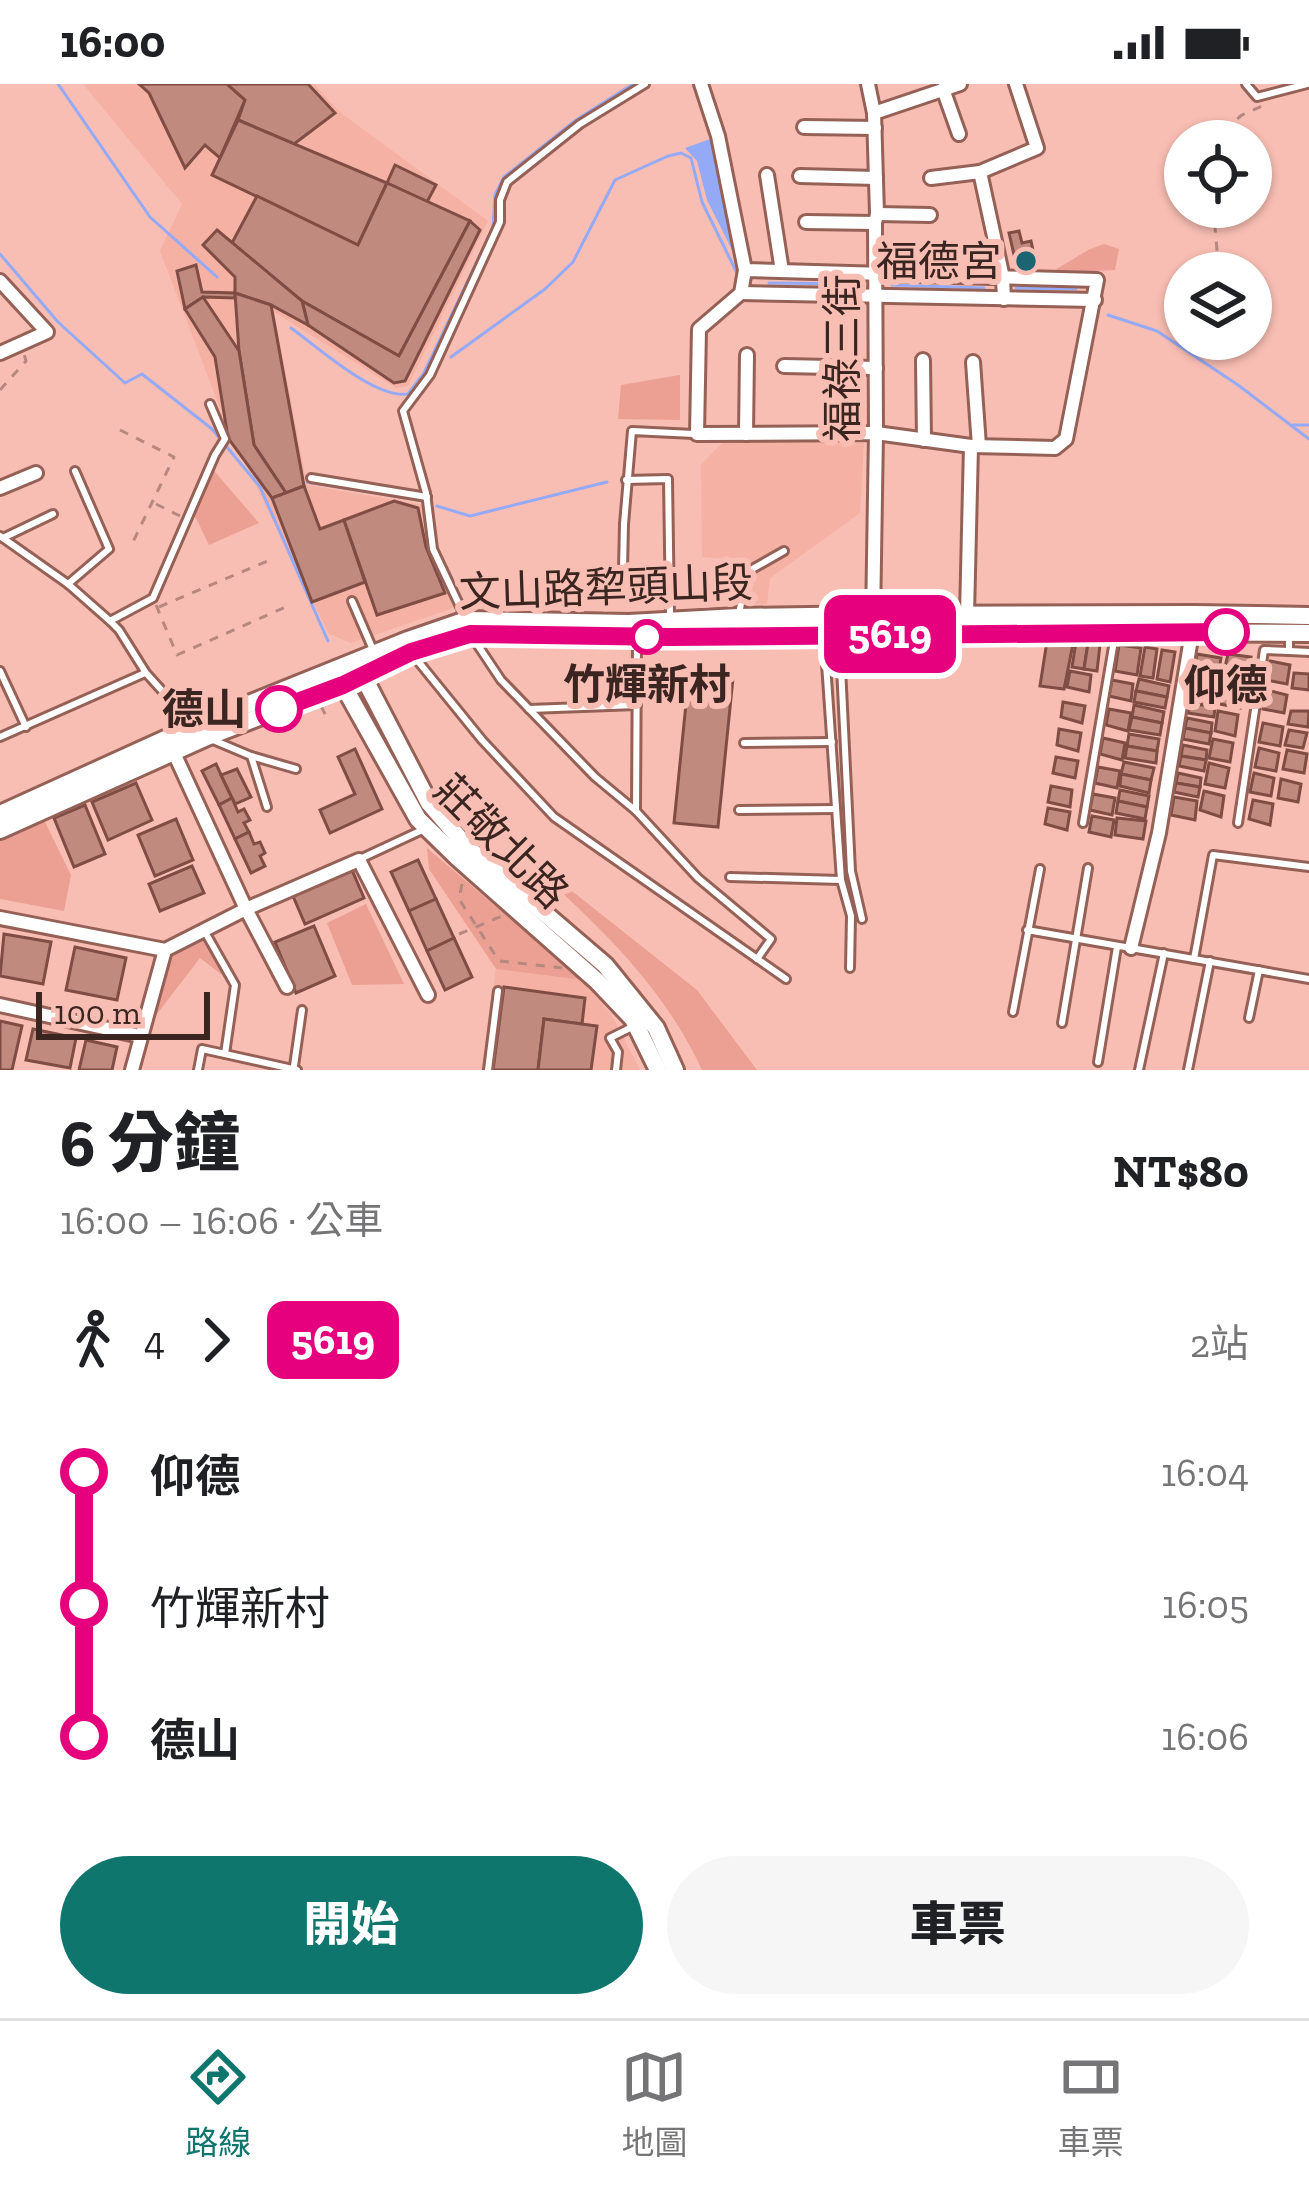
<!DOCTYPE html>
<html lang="zh-TW">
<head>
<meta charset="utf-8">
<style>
  :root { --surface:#fff; --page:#f6f6f6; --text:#202124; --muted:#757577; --line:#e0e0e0; --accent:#0f766e }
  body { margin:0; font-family:"Zilla Slab","Noto Sans TC",serif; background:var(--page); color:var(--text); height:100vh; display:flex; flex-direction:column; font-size:45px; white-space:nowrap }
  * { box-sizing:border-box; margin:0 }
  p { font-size:39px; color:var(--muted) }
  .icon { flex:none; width:66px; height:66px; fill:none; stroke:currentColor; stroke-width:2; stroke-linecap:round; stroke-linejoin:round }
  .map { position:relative; height:986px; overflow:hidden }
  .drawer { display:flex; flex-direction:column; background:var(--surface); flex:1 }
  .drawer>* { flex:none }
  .badge { padding:0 24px; border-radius:18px; font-size:42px; line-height:78px }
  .buttons { position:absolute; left:1164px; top:36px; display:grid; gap:24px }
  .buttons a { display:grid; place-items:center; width:108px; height:108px; border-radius:50%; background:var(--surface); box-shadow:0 3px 9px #0004; font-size:60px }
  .scale { position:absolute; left:36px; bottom:30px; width:174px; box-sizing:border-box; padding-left:12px; border:6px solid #3b2521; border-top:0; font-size:33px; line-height:42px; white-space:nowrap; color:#3b2521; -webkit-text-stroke:9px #f9beb3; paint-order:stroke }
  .map>.badge { position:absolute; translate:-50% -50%; box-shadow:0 0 0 6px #fff }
  .legs { display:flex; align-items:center; gap:18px; height:132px; padding:0 60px; font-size:39px }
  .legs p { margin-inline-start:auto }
  .overview { display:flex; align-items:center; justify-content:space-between; height:204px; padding:0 60px }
  h1 { font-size:66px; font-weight:800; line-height:90px }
  .cta { display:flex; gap:24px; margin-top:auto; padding:24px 60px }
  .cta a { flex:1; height:138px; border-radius:72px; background:var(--accent); color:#fff; font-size:48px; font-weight:800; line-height:138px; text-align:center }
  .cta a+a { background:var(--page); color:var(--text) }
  ul { padding:0 60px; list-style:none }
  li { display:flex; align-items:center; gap:42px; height:132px; font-size:45px }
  li i { display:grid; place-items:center; width:18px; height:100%; margin:0 15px; background:currentColor }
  li i::after { content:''; width:30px; height:30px; margin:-15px; border:9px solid; border-radius:50%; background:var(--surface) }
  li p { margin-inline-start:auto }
  li:first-child i { background:linear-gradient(#0000 50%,currentColor 0) }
  li:last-child i { background:linear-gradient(currentColor 50%,#0000 0) }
  .status { display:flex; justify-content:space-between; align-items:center; height:84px; padding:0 60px; background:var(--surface); direction:ltr }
  .status svg { height:33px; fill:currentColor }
  .dock { display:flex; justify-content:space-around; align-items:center; height:168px; border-top:3px solid var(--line); background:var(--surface); font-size:33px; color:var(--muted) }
  .dock a { display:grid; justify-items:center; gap:6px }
  .dock .active { color:var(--accent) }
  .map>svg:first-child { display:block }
  .built { fill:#f4b1a4 }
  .green { fill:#eba093 }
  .water { fill:#94aaf6 }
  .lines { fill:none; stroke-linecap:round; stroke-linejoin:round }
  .stream { stroke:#94aaf6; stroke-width:3 }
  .building { fill:#c18a7f; stroke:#7f4d44; stroke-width:3 }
  .lane-casing { stroke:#956157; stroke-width:12 }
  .street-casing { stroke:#956157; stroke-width:18 }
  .secondary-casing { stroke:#956157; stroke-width:22 }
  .path { stroke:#b68880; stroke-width:3; stroke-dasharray:9 9; stroke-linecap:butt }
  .lane { stroke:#fff; stroke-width:6 }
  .street { stroke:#fff; stroke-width:12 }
  .secondary { stroke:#fff; stroke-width:16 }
  .line-1-casing { stroke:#fff; stroke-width:27 }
  .line-1 { stroke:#e6007e; stroke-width:18 }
  .poi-dot { fill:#1b6572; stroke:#f9beb3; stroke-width:4.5 }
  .stop-1-dot { fill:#fff; stroke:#e6007e; stroke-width:6 }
  .labels { text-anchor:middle; stroke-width:12; stroke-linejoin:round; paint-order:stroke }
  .poi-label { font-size:42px; fill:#3b2521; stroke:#f9beb3; text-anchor:end }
  .street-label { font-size:42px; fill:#3b2521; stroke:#f9beb3 }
  .stop-label { font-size:42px; font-weight:bold; fill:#3b2521; stroke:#f9beb3 }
</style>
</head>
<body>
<div class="status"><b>16:00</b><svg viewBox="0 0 49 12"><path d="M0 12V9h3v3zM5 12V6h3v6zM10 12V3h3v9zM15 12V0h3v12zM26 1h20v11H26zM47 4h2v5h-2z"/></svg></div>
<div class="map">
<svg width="1309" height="986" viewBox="0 0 1309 986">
  <rect width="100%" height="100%" fill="#f9beb3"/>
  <g class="built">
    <path d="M83 0H314L341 29 488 137 408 302 396 304 274 228 307 401 423 421 430 465 454 524 351 559 329 550 228 345 160 167 182 120Z"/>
    <path d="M726 355 864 359 860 429 770 494 767 520 728 521 727 475 702 473 701 381Z"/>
    <path d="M496 885 583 896 613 933 640 986H481Z"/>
  </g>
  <g class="green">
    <path d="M1104 160 1119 165 1115 186 1050 189 1088 166Z"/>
    <path d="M680 291V336L618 335 621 301Z"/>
    <path d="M209 381 259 439 209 461 192 426Z"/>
    <path d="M42 732 71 791 64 827 0 815V748Z"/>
    <path d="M486 739 697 906 757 986H702C654 882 568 816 486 739Z"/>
    <path d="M427 764 583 896 496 885 429 785Z"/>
    <path d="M366 820 404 900 352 901 327 839Z"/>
    <path d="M205 848 235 901 200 874 140 952 165 866Z"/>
  </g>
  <path class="water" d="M713 54 734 170 707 116 697 77 685 64Z"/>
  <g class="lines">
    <g class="stream">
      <path d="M58 0 150 133 217 193"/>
      <path d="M0 170 58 238 125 299 142 290 212 345 260 403 328 557"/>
      <path d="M769 199 861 200"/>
      <path d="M892 201 984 204"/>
      <path d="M1016 204 1076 205"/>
      <path d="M1108 231 1157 247 1238 301 1309 355"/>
      <path d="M291 244C319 264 375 315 408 310L424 289 493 144 495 111 504 93 576 36 633 0"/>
      <path d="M451 273 545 205 573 178 615 96 668 72 681 69 691 74 702 118 738 191"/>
      <path d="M1293 341H1309"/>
      <path d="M307 398 420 416"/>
      <path d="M437 422 470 432 607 398"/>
    </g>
  </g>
  <g class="building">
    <path d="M139 0H227L245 16 220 74 205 61 185 84 149 9Z"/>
    <path d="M227 0H308L335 29 294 60 238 36 245 16Z"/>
    <path d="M238 36 387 99 358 161 212 91Z"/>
    <path d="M395 81 436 101 427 118 387 99Z"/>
    <path d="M387 99 470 137 399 272 302 217 232 159 257 112 358 161Z"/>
    <path d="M470 137 480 146 405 297 394 299 308 241 302 217 399 272Z"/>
    <path d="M217 146 302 217 308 241 271 221 235 209V193L203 161Z"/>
    <path d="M1019 147 1022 159 1031 157 1034 171 1015 175 1009 149Z"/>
    <path d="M196 181 202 208 235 209V214L203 213 185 225 177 187Z"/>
    <path d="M235 209 271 221 304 402 286 409 254 361 239 267Z"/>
    <path d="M203 213 239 267 254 361 286 409 272 414 228 354 215 273 185 225Z"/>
    <path d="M304 402 320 445 344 436 365 498 312 518 272 414Z"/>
    <path d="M394 417 418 424 426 463 445 509 377 531 344 436Z"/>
    <path d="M1047 557 1073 560 1064 605 1040 602Z"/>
    <path d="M1076 558 1088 559 1084 585 1072 583Z"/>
    <path d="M1088 559 1100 561 1097 587 1084 585Z"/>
    <path d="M1119 561 1141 564 1137 591 1115 587Z"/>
    <path d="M1145 563 1157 565 1153 594 1140 592Z"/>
    <path d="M1162 566 1175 568 1170 598 1157 595Z"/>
    <path d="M1197 570 1221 574 1218 591 1194 587Z"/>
    <path d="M1228 570 1251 573 1246 597 1223 592Z"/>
    <path d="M1270 577 1290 581 1287 600 1266 596Z"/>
    <path d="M1070 587 1091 591 1089 608 1067 603Z"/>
    <path d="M1294 589 1309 590V606L1292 604Z"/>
    <path d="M689 590 733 594 718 743 674 739Z"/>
    <path d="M1193 591 1218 595 1216 608 1192 604Z"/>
    <path d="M1139 595 1169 602 1167 613 1136 607Z"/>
    <path d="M1112 596 1133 600 1131 617 1109 612Z"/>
    <path d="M1223 598 1243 603 1240 624 1220 620Z"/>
    <path d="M1267 606 1287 611 1284 629 1263 625Z"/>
    <path d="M1136 607 1167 613 1165 624 1134 618Z"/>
    <path d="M1191 609 1216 613 1215 623 1189 619Z"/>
    <path d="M1063 618 1085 622 1082 639 1061 633Z"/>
    <path d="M1189 619 1215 623 1214 633 1188 629Z"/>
    <path d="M1134 621 1164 628 1162 639 1132 633Z"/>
    <path d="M1109 625 1131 629 1128 647 1106 641Z"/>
    <path d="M1218 627 1238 631 1235 652 1215 647Z"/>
    <path d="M1291 627H1309L1308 643 1288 640Z"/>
    <path d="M1132 633 1162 639 1160 651 1129 646Z"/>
    <path d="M1187 634 1212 639 1211 649 1185 644Z"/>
    <path d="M1263 639 1283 643 1280 662 1259 658Z"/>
    <path d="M1185 644 1211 649 1209 660 1183 655Z"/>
    <path d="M1059 645 1081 649 1078 667 1057 661Z"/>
    <path d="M1289 646 1307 649 1303 664 1285 661Z"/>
    <path d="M1129 650 1159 655 1157 667 1127 662Z"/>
    <path d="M1103 654 1125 659 1122 676 1100 670Z"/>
    <path d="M1213 655 1233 659 1230 678 1209 674Z"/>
    <path d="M1183 661 1207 666 1206 676 1181 672Z"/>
    <path d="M1127 662 1157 667 1156 679 1125 674Z"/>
    <path d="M1259 664 1279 669 1276 687 1255 683Z"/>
    <path d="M355 665 382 725 330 749 320 726 355 710 338 673Z"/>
    <path d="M1287 666 1307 670 1304 689 1283 685Z"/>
    <path d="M1181 672 1206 676 1204 687 1179 682Z"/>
    <path d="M1056 673 1078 677 1075 694 1053 689Z"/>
    <path d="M1124 678 1154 684 1151 696 1121 690Z"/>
    <path d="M1209 679 1229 684 1225 704 1205 700Z"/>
    <path d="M216 680 232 714 219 721 202 687Z"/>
    <path d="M1098 683 1120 687 1117 704 1095 699Z"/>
    <path d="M237 685 251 713 235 720 221 691Z"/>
    <path d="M1178 689 1201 694 1200 703 1176 699Z"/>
    <path d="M1254 689 1274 694 1271 712 1250 708Z"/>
    <path d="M1121 690 1151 696 1149 709 1120 702Z"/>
    <path d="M1281 695 1301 700 1298 718 1278 714Z"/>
    <path d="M136 699 152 736 108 756 92 718Z"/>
    <path d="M1176 699 1200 703 1198 713 1174 708Z"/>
    <path d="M1051 702 1072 706 1070 723 1048 718Z"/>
    <path d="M1120 706 1149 712 1147 723 1118 717Z"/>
    <path d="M1204 707 1224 712 1221 733 1200 726Z"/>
    <path d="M1093 710 1115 714 1112 731 1090 726Z"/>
    <path d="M1174 713 1197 717 1195 736 1171 731Z"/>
    <path d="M232 714 238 728 244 725 250 736 244 739 249 748 235 755 219 721Z"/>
    <path d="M1253 716 1273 720 1270 741 1249 735Z"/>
    <path d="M1118 717 1147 723 1145 735 1116 729Z"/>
    <path d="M85 721 105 770 74 783 54 734Z"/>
    <path d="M1048 724 1070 728 1067 746 1045 740Z"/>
    <path d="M1092 732 1114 736 1111 753 1089 748Z"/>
    <path d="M1117 734 1146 737 1143 755 1115 751Z"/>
    <path d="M176 735 193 776 155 792 138 751Z"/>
    <path d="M249 748 254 760 260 758 265 769 260 772 265 782 251 789 235 755Z"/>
    <path d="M418 776 436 815 409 827 391 788Z"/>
    <path d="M192 782 204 809 160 827 149 800Z"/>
    <path d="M352 786 364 814 305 840 293 812Z"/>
    <path d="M436 815 454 854 427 867 409 827Z"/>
    <path d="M314 842 335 892 296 909 275 858Z"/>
    <path d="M4 850 51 858 43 900 0 892Z"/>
    <path d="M454 854 472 893 445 906 427 867Z"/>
    <path d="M75 863 126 874 117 916 66 906Z"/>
    <path d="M504 903 585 914 582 940 544 935 538 986H493Z"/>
    <path d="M544 935 597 942 591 986H538Z"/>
    <path d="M0 937 22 942 12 986H0Z"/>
    <path d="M33 945 76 954 70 984 26 976Z"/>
    <path d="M86 956 117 963 112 986H79Z"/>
  </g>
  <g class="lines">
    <defs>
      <g id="lane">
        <path d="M1246 0 1257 13 1307 0"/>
        <path d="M311 394 427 413"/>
        <path d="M626 396 668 395 670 531"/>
        <path d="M0 452 68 500 110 537 119 546 146 589 193 641"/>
        <path d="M3 454 53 430"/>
        <path d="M670 486H623L624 440 632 347 694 350"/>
        <path d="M68 500 109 465 75 387"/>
        <path d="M352 517 374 568"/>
        <path d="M739 530 747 488 784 467"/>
        <path d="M464 531 433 465 426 409 403 327 430 291 500 138V116L507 98 580 40 645 0"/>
        <path d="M110 537 153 514 215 371 225 355 210 320"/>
        <path d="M831 553 825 565 841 796"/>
        <path d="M473 554 501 596 595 693 636 727 698 794 771 855 757 875"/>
        <path d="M835 554 840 563 851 787 862 835"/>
        <path d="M1289 567 1309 568"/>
        <path d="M413 571 482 656 554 733 786 895"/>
        <path d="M0 587 26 643"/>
        <path d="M529 625 637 621"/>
        <path d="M0 653 145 589"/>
        <path d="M213 656 251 672 267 723"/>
        <path d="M744 659 832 658"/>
        <path d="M251 672 296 685"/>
        <path d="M739 726 836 725"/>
        <path d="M636 727 637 554"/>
        <path d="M1083 739 1115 551"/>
        <path d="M1238 739 1264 566 1289 567V553"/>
        <path d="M362 774 420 747"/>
        <path d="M730 793 841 796 851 832 850 884"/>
        <path d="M1027 846 1309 895"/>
        <path d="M1194 875 1213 771 1309 783"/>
        <path d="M1013 928 1040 785"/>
        <path d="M1249 934 1259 886"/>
        <path d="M1062 939 1088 784"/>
        <path d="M225 970 297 986"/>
        <path d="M1098 978 1117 863"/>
        <path d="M294 982 302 926"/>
        <path d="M198 986 202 965 225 970 235 901 205 848"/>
        <path d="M488 986 498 907"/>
        <path d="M616 986 618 968 610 954 636 941"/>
        <path d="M1139 986 1164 869"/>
        <path d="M1188 986 1210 877"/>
      </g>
      <g id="street">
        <path d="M701 0 718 52 745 186 741 209 699 245 697 350 876 349 971 362 1055 364 1066 355 1097 196 745 186"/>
        <path d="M868 0 874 29 877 130 875 139 876 349 873 537"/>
        <path d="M943 5 959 50"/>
        <path d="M874 29 960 0"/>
        <path d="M804 43 875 44"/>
        <path d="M767 91 782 187"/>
        <path d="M800 92 876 94"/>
        <path d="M931 94 980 88"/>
        <path d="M877 130 930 131"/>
        <path d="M806 138 875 139"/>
        <path d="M0 197 47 248 0 269"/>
        <path d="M741 209 1095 216"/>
        <path d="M1004 215 1003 194 980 88 1037 64 1016 0"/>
        <path d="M923 276 924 356"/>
        <path d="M973 278 979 362"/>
        <path d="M784 282 876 284"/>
        <path d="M746 350 747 271"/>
        <path d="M0 404 36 389"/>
        <path d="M967 531 971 362"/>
        <path d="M174 669 246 825 287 903"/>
        <path d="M0 834 165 866 246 825 359 776 428 911"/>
        <path d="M1131 864 1159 749 1195 530"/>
        <path d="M0 921 140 952"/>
        <path d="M132 986 165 866"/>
      </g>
      <g id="secondary">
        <path d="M355 587 362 590 429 719 467 763 605 881 656 944 675 986"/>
        <path d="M343 595V601L418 735 458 774 597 897 633 935 658 986"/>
        <path d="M0 730 194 642 408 556 466 536 629 539 738 533 873 531 1195 530 1309 532"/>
        <path d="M0 746 207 653 343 601 411 568 470 550 669 553 1116 548 1309 549"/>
      </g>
    </defs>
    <use href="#lane" class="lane-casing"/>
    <use href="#street" class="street-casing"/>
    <use href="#secondary" class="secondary-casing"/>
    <g class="path">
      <path d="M1209 57 1242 31 1262 22 1261 20"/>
      <path d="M1209 123 1214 132 1219 189"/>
      <path d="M0 306 26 277 24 270"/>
      <path d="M120 346 174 373 132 460"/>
      <path d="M156 420 180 432"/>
      <path d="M156 521 177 571 288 522"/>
      <path d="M159 523 270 476"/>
      <path d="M321 622 326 632"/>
      <path d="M462 800 459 815 499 877 562 884"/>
      <path d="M459 850 502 832"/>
    </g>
    <use href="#lane" class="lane"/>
    <use href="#street" class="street"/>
    <use href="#secondary" class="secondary"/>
  </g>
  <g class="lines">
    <defs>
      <path id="line-1" d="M279 625 343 601 411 568 470 550 669 553 1226 548"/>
    </defs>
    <use href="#line-1" class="line-1-casing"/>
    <use href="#line-1" class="line-1"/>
  </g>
  <circle class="poi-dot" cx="1026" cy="177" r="12"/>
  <g class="stop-1-dot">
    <circle cx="1226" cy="548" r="21"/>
    <circle cx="647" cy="553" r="15"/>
    <circle cx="279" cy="625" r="21"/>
  </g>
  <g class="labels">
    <g class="poi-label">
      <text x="1002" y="192">福德宮</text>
    </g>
    <g class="street-label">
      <text transform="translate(842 274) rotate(-90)" y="15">福祿三街</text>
      <text transform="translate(606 503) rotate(-2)" y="15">文山路犂頭山段</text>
      <text transform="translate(502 757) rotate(45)" y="15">莊敬北路</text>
    </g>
    <g class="stop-label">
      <text x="647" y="615">竹輝新村</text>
      <text x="1226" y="616">仰德</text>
      <text x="246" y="640" text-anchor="end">德山</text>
    </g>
  </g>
</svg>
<div class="buttons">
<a><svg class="icon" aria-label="locate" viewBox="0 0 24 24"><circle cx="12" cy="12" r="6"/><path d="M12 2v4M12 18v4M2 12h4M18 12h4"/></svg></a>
<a><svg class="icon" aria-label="layers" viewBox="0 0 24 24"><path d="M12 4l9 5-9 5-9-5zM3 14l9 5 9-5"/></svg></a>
</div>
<div class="scale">100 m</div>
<b class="badge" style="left:890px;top:550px;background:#e6007e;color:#fff">5619</b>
</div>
<section class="drawer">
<div class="overview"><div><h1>6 分鐘</h1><p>16:00 – 16:06 · 公車</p></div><b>NT$80</b></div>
<div class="legs"><svg class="icon" aria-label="walk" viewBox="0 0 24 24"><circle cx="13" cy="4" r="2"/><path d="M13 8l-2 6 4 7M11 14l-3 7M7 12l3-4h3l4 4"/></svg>4<svg class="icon" aria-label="forward" viewBox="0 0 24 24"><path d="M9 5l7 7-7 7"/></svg><b class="badge" style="background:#e6007e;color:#fff">5619</b><p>2站</p></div>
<ul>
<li><i style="color:#e6007e"></i><b>仰德</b><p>16:04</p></li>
<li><i style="color:#e6007e"></i><span>竹輝新村</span><p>16:05</p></li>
<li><i style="color:#e6007e"></i><b>德山</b><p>16:06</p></li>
</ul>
<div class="cta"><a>開始</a><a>車票</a></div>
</section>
<nav class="dock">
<a class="active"><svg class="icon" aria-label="directions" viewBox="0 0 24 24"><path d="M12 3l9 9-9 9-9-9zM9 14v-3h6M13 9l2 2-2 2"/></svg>路線</a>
<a><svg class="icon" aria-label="map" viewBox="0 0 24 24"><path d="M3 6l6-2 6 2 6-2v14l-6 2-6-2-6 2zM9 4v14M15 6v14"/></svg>地圖</a>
<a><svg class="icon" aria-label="tickets" viewBox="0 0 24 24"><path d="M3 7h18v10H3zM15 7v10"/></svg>車票</a>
</nav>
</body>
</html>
